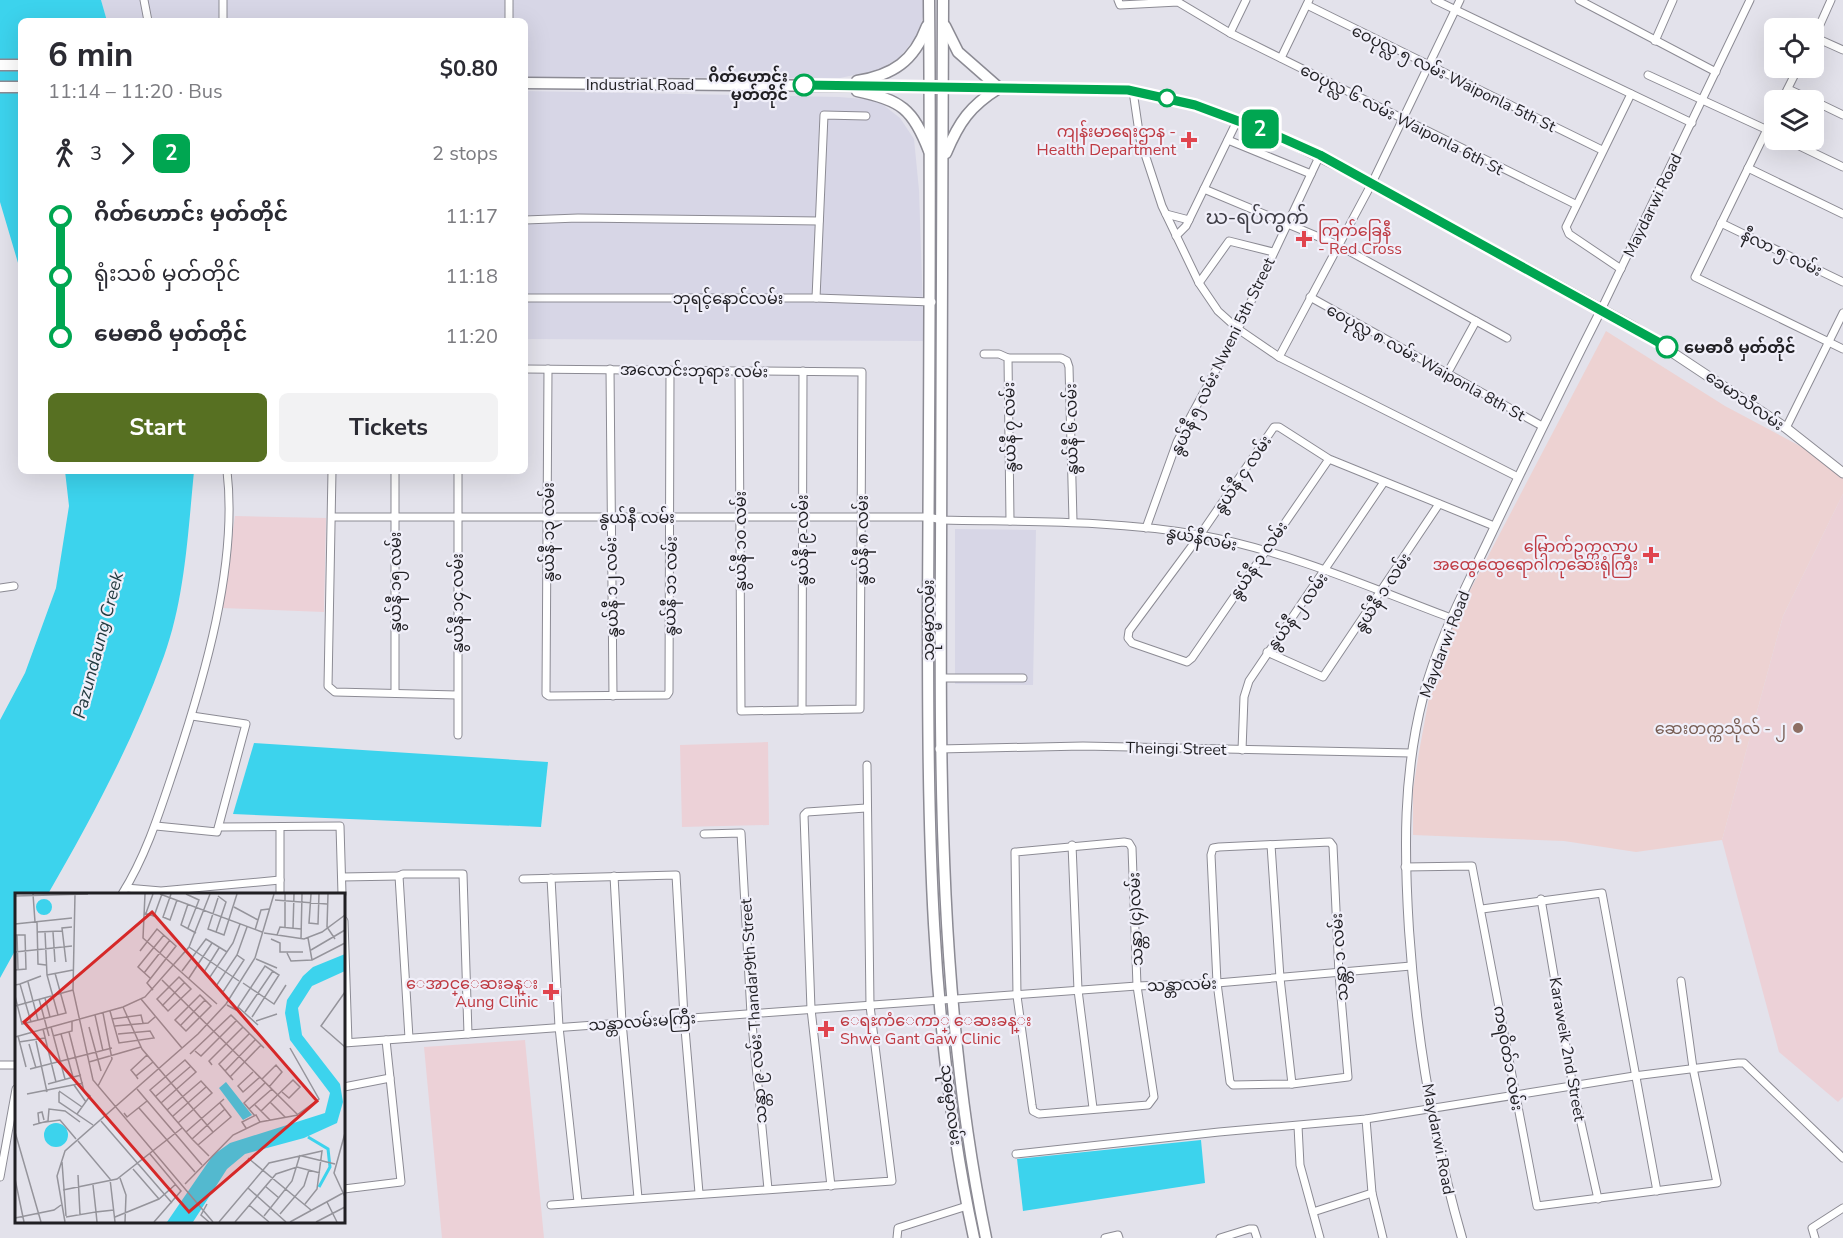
<!DOCTYPE html>
<html lang="en">
<head>
<meta charset="utf-8">
<style>
  :root { --surface:#fff; --page:#f2f2f3; --text:#2b2b33; --muted:#7c7c81; --accent:#577022 }
  body { margin:0; font-family:"Nunito Sans","Noto Sans Myanmar",sans-serif; background:var(--page); color:var(--text); height:100vh; display:flex; flex-direction:column; font-size:22px; white-space:nowrap }
  * { box-sizing:border-box; margin:0 }
  p { font-size:20px; color:var(--muted) }
  .icon { flex:none; width:33px; height:33px; fill:none; stroke:currentColor; stroke-width:2; stroke-linecap:round; stroke-linejoin:round }
  .map { position:relative; flex:1; overflow:hidden }
  .side { position:absolute; left:18px; top:18px; width:510px; height:456px; display:flex; flex-direction:column; background:var(--surface); border-radius:9px; box-shadow:0 6px 24px #0002 }
  .side>* { flex:none }
  .badge { padding:0 12px; border-radius:9px; font-size:21px; line-height:39px }
  .buttons { position:absolute; left:1764px; top:18px; display:grid; gap:12px }
  .buttons a { display:grid; place-items:center; width:60px; height:60px; border-radius:9px; background:var(--surface); box-shadow:0 6px 24px #0002; font-size:30px }
  .map>.badge { position:absolute; translate:-50% -50%; box-shadow:0 0 0 3px #fff }
  .legs { display:flex; align-items:center; gap:9px; height:66px; padding:0 30px; font-size:20px }
  .legs p { margin-inline-start:auto }
  .head { display:flex; align-items:center; justify-content:space-between; height:102px; padding:0 30px }
  h1 { font-size:33px; font-weight:700; line-height:45px }
  .primary-button { display:flex; gap:12px; margin-top:auto; padding:12px 30px }
  .primary-button a { flex:1; height:69px; border-radius:9px; background:var(--accent); color:#fff; font-size:24px; font-weight:700; line-height:69px; text-align:center }
  .primary-button a+a { background:var(--page); color:var(--text) }
  ul { padding:0 30px; list-style:none }
  li { display:flex; align-items:center; gap:21px; height:60px; font-size:22px }
  li i { display:grid; place-items:center; width:9px; height:100%; margin:0 8px; background:currentColor }
  li i::after { content:''; width:15px; height:15px; margin:-8px; border:4px solid; border-radius:50%; background:var(--surface) }
  li p { margin-inline-start:auto }
  li:first-child i { background:linear-gradient(#0000 50%,currentColor 0) }
  li:last-child i { background:linear-gradient(currentColor 50%,#0000 0) }
  .map>svg:first-child { display:block }
  .built { fill:#d7d6e6 }
  .education { fill:#ecd1d7 }
  .medical { fill:#edd2d2 }
  .water { fill:#3cd3ed }
  .lines { fill:none; stroke-linecap:round; stroke-linejoin:round }
  .minor-casing { stroke:#8c8b94; stroke-width:9 }
  .tertiary-casing { stroke:#8c8b94; stroke-width:10 }
  .secondary-casing { stroke:#8c8b94; stroke-width:11 }
  .primary-casing { stroke:#8c8b94; stroke-width:13 }
  .minor { stroke:#fff; stroke-width:7 }
  .tertiary { stroke:#fff; stroke-width:8 }
  .secondary { stroke:#fff; stroke-width:9 }
  .primary { stroke:#fff; stroke-width:10 }
  .line-1-casing { stroke:#fff; stroke-width:14 }
  .line-1 { stroke:#00a651; stroke-width:9 }
  .stop-1-dot { fill:#fff; stroke:#00a651; stroke-width:3 }
  .health-dot { fill:#e0444e; stroke:#f0eff9; stroke-width:2 }
  .education-dot { fill:#8d6e63; stroke:#f0eff9; stroke-width:2 }
  .labels { text-anchor:middle; stroke-width:4.5; stroke-linejoin:round; paint-order:stroke }
  .stop-label { font-size:16px; font-weight:bold; fill:#201f23; stroke:#f0eff9; text-anchor:end }
  .street-label { font-size:16px; fill:#201f23; stroke:#f0eff9 }
  .health-label { font-size:16px; fill:#be3a42; stroke:#f0eff9; text-anchor:end }
  .education-label { font-size:16px; fill:#785e54; stroke:#f0eff9; text-anchor:end }
  .water-label { font-size:18px; font-style:italic; fill:#223a3f; stroke:#f0eff9 }
  .quarter-label { font-size:20px; fill:#3f3e46; stroke:#f0eff9 }
  .inset-river { fill:none; stroke:#3cd3ed; stroke-width:3 }
  .inset-road { fill:none; stroke:#95949b; stroke-width:1.5 }
  .view { fill:#d62828; fill-opacity:0.15; stroke:#d62828; stroke-width:3 }
  .inset-edge { fill:none; stroke:#201f23; stroke-width:3 }
</style>
</head>
<body>
<div class="map">
<svg width="1843" height="1238" viewBox="0 0 1843 1238">
  <rect width="100%" height="100%" fill="#e3e2eb"/>
  <g class="built">
    <path d="M101 0H925V10L917 36 899 58 878 70 840 78 525 77V21H107Z"/>
    <path d="M525 91 839 97 877 100 900 118 914 139 919 190 924 341 525 339Z"/>
    <path d="M955 529 1036 530 1033 685 955 684Z"/>
  </g>
  <g class="education">
    <path d="M1843 494V1097L1838 1102 1779 1052 1722 840 1783 616Z"/>
    <path d="M235 516 326 518 324 612 221 608Z"/>
    <path d="M768 742 769 825 682 827 680 745Z"/>
    <path d="M525 1040 544 1238H442L424 1047Z"/>
  </g>
  <path class="medical" d="M1606 331 1725 406 1843 469V494L1783 616 1722 840 1636 852 1564 841 1413 835V790L1419 752 1429 698 1453 623Z"/>
  <g class="water">
    <path d="M0 0H101L107 21H21V273L0 202Z"/>
    <path d="M65 471H194C188 532 185 598 164 656 134 739 92 818 48 894H16V949L0 978V720L25 673 56 588 69 506Z"/>
    <path d="M254 743 548 762 541 827 233 814Z"/>
    <path d="M1201 1140 1205 1183 1023 1211 1017 1159Z"/>
  </g>
  <g class="lines">
    <defs>
      <g id="minor">
        <path d="M144 0 148 21"/>
        <path d="M1118 0 1120 5 1178 2 1230 33 1575 204"/>
        <path d="M1435 0 1692 123"/>
        <path d="M1579 0 1716 72"/>
        <path d="M1307 5 1602 150"/>
        <path d="M223 21V0"/>
        <path d="M509 21V0"/>
        <path d="M1230 33 1246 0"/>
        <path d="M1814 37 1843 50"/>
        <path d="M1814 38 1831 0"/>
        <path d="M1655 41 1673 0"/>
        <path d="M1281 58 1309 0"/>
        <path d="M1648 75 1774 133"/>
        <path d="M1788 89 1812 100"/>
        <path d="M1133 91 1140 139 1162 206 1199 283 1218 311 1238 329 1279 357 1518 477"/>
        <path d="M1782 100 1798 68"/>
        <path d="M1814 101 1843 115"/>
        <path d="M1774 115 1695 277 1843 349"/>
        <path d="M1228 140 1311 174"/>
        <path d="M1787 140 1843 167"/>
        <path d="M1748 168 1843 214"/>
        <path d="M1204 189 1338 245 1507 338"/>
        <path d="M1166 214 1189 220"/>
        <path d="M525 220 578 218 819 221"/>
        <path d="M1721 223 1843 282"/>
        <path d="M1176 236 1186 226 1237 121"/>
        <path d="M1621 269 1569 234 1566 227 1631 94"/>
        <path d="M1199 283 1229 241 1273 252"/>
        <path d="M1310 297 1542 426"/>
        <path d="M525 298H816L932 302"/>
        <path d="M816 298 824 115 866 116"/>
        <path d="M1601 310 1750 0"/>
        <path d="M984 354H999L1008 358 1010 521"/>
        <path d="M1279 357 1372 183 1460 0"/>
        <path d="M1008 358H1061L1067 361 1069 367 1073 521"/>
        <path d="M525 369 862 372 860 709 741 711 739 371"/>
        <path d="M548 369 546 694 549 696 667 695 669 692 670 370"/>
        <path d="M610 369 613 696"/>
        <path d="M1448 372 1476 321"/>
        <path d="M1786 428 1843 313"/>
        <path d="M1329 459 1192 658 1187 662 1132 643 1128 638 1129 631 1200 535 1274 427H1279L1329 459 1494 526"/>
        <path d="M332 471 328 686 335 692 457 695"/>
        <path d="M395 471V693"/>
        <path d="M332 517H928L942 520C1028 522 1115 520 1200 535 1287 551 1369 587 1451 618"/>
        <path d="M1146 528 1177 442 1238 329 1320 155"/>
        <path d="M0 588 14 586"/>
        <path d="M1267 652 1323 677 1439 504"/>
        <path d="M941 678H1023"/>
        <path d="M802 710 803 371"/>
        <path d="M458 735V471"/>
        <path d="M939 749 1083 746 1411 753"/>
        <path d="M1242 750 1244 697 1249 681 1384 482"/>
        <path d="M156 826 217 832 246 724 192 716"/>
        <path d="M219 827 340 826 342 894"/>
        <path d="M280 827V894"/>
        <path d="M704 834 741 833 751 1014 768 1189"/>
        <path d="M1124 842 1129 843 1132 848 1137 986 1154 1097 1148 1105 1039 1114 1033 1111 1032 1105 1017 996 1015 852Z"/>
        <path d="M1330 842 1333 846 1339 974 1348 1077 1292 1084 1233 1085 1230 1082 1217 983 1211 855 1213 848 1219 847Z"/>
        <path d="M1072 845 1078 990 1093 1108"/>
        <path d="M1271 845 1280 978 1292 1084"/>
        <path d="M1405 867 1472 866 1537 1206 1717 1183 1693 1068 1681 981"/>
        <path d="M614 876 622 1022 638 1198"/>
        <path d="M342 877 399 876"/>
        <path d="M551 878 559 1027 578 1202"/>
        <path d="M523 879 676 875 684 1017 699 1193"/>
        <path d="M126 888 161 891 280 880"/>
        <path d="M122 894C146 856 160 811 174 769 204 679 238 565 227 471"/>
        <path d="M1541 899 1573 1087 1598 1199"/>
        <path d="M1482 909 1602 893 1657 1191"/>
        <path d="M344 921 348 1042"/>
        <path d="M409 1038 399 876 403 874H463L468 1034"/>
        <path d="M344 1043 1137 986 1217 983 1411 966"/>
        <path d="M0 1065H16"/>
        <path d="M344 1087 390 1078"/>
        <path d="M1366 1119 1372 1193 1383 1238"/>
        <path d="M1298 1126 1300 1165 1320 1238"/>
        <path d="M1016 1154 1219 1132 1366 1119 1634 1076 1738 1063H1744L1843 1158"/>
        <path d="M0 1177 16 1089"/>
        <path d="M831 1186 811 1009 804 815 807 812 866 808"/>
        <path d="M344 1189 401 1182 386 1040"/>
        <path d="M551 1205 892 1181 870 1006 867 765"/>
        <path d="M1313 1212 1372 1193"/>
        <path d="M897 1238 898 1228 967 1206"/>
        <path d="M1105 1238 1118 1235 1119 1238"/>
        <path d="M1220 1238 1249 1229H1254L1257 1238"/>
        <path d="M1815 1238 1812 1228 1843 1208"/>
      </g>
      <path id="tertiary" d="M1462 1238C1433 1138 1416 1034 1409 930 1404 850 1403 775 1423 697 1437 643 1463 593 1487 543 1524 465 1562 387 1601 310"/>
      <path id="secondary" d="M944 87 1128 90 1195 105 1273 134 1372 183 1634 327 1786 428 1843 473"/>
      <g id="primary">
        <path d="M929 0C931 204 929 407 928 611 928 821 929 1032 974 1238"/>
        <path d="M943 0C942 183 942 366 941 549 940 779 939 1011 986 1238"/>
        <path d="M945 26 958 52 999 88C970 106 959 122 946 153"/>
        <path d="M0 65H21"/>
        <path d="M857 81C893 75 914 61 927 26"/>
        <path d="M525 83 939 87"/>
        <path d="M0 87H21"/>
        <path d="M857 91C901 100 913 109 929 151"/>
      </g>
    </defs>
    <use href="#minor" class="minor-casing"/>
    <use href="#tertiary" class="tertiary-casing"/>
    <use href="#secondary" class="secondary-casing"/>
    <use href="#primary" class="primary-casing"/>
    <use href="#minor" class="minor"/>
    <use href="#tertiary" class="tertiary"/>
    <use href="#secondary" class="secondary"/>
    <use href="#primary" class="primary"/>
  </g>
  <g class="lines">
    <defs>
      <path id="line-1" d="M804 85 1128 90 1195 105 1273 134 1320 155 1667 347"/>
    </defs>
    <use href="#line-1" class="line-1-casing"/>
    <use href="#line-1" class="line-1"/>
  </g>
  <g class="stop-1-dot">
    <circle cx="804" cy="85" r="10"/>
    <circle cx="1167" cy="98" r="8"/>
    <circle cx="1667" cy="347" r="10"/>
  </g>
  <g class="health-dot">
    <path d="M1186 131h6v6h6v6h-6v6h-6v-6h-6v-6h6z"/>
    <path d="M1301 230h6v6h6v6h-6v6h-6v-6h-6v-6h6z"/>
    <path d="M1648 546h6v6h6v6h-6v6h-6v-6h-6v-6h6z"/>
    <path d="M548 983h6v6h6v6h-6v6h-6v-6h-6v-6h6z"/>
    <path d="M823 1020h6v6h6v6h-6v6h-6v-6h-6v-6h6z"/>
  </g>
  <circle class="education-dot" cx="1798" cy="728" r="6"/>
  <g class="labels">
    <g class="stop-label">
      <text x="788" y="82">ဂိတ်ဟောင်း<tspan x="788" dy="18">မှတ်တိုင်</tspan></text>
      <text x="1684" y="353" text-anchor="start">မေဓာဝီ မှတ်တိုင်</text>
    </g>
    <g class="street-label">
      <text transform="translate(1454 78) rotate(26)" y="6">ဝေပုလ္လ ၅ လမ်း Waiponla 5th St</text>
      <text x="640" y="90">Industrial Road</text>
      <text transform="translate(1402 119) rotate(27)" y="6">ဝေပုလ္လ ၆ လမ်း Waiponla 6th St</text>
      <text transform="translate(1652 205) rotate(-64)" y="6">Maydarwi Road</text>
      <text transform="translate(1782 252) rotate(26)" y="6">နီလာ ၅ လမ်း</text>
      <text x="728" y="304">ဘုရင့်နောင်လမ်း</text>
      <text transform="translate(1222 356) rotate(-64)" y="6">နွယ်နီ ၅ လမ်း Nweni 5th Street</text>
      <text transform="translate(1426 362) rotate(29)" y="6">ဝေပုလ္လ ၈ လမ်း Waiponla 8th St</text>
      <text transform="translate(694 370) rotate(1)" y="6">အလောင်းဘုရား လမ်း</text>
      <text transform="translate(1745 400) rotate(35)" y="6">ခေမာသီလမ်း</text>
      <text transform="translate(1009 427) rotate(-91)" y="6">နွယ်နီ ၇ လမ်း</text>
      <text transform="translate(1071 429) rotate(-91)" y="6">နွယ်နီ ၆ လမ်း</text>
      <text transform="translate(1242 474) rotate(-56)" y="6">နွယ်နီ ၄ လမ်း</text>
      <text x="637" y="523">နွယ်နီ လမ်း</text>
      <text transform="translate(548 532) rotate(-90)" y="6">နွယ်နီ ၁၃ လမ်း</text>
      <text transform="translate(1202 538) rotate(11)" y="6">နွယ်နီလမ်း</text>
      <text transform="translate(802 540) rotate(-90)" y="6">နွယ်နီ ၉ လမ်း</text>
      <text transform="translate(862 540) rotate(-90)" y="6">နွယ်နီ ၈ လမ်း</text>
      <text transform="translate(740 541) rotate(-90)" y="6">နွယ်နီ ၁၀ လမ်း</text>
      <text transform="translate(1258 560) rotate(-56)" y="6">နွယ်နီ ၃ လမ်း</text>
      <text transform="translate(395 582) rotate(-90)" y="6">နွယ်နီ ၁၅ လမ်း</text>
      <text transform="translate(670 586) rotate(-89)" y="6">နွယ်နီ ၁၁ လမ်း</text>
      <text transform="translate(611 587) rotate(-91)" y="6">နွယ်နီ ၁၂ လမ်း</text>
      <text transform="translate(1382 592) rotate(-57)" y="6">နွယ်နီ ၁ လမ်း</text>
      <text transform="translate(457 603) rotate(-90)" y="6">နွယ်နီ ၁၄ လမ်း</text>
      <text transform="translate(1297 611) rotate(-54)" y="6">နွယ်နီ ၂ လမ်း</text>
      <text transform="translate(928 620) rotate(-90)" y="6">သုဓမ္မာလမ်း</text>
      <text transform="translate(1444 644) rotate(-69)" y="6">Maydarwi Road</text>
      <text transform="translate(1176 748) rotate(1)" y="6">Theingi Street</text>
      <text transform="translate(1135 919) rotate(-92)" y="6">သန္တာ (၄)လမ်း</text>
      <text transform="translate(1339 957) rotate(-94)" y="6">သန္တာ ၁ လမ်း</text>
      <text transform="translate(1182 984) rotate(-2)" y="6">သန္တာလမ်း</text>
      <text transform="translate(753 1011) rotate(-94)" y="6">သန္တာ ၉ လမ်း Thandar9th Street</text>
      <text transform="translate(642 1021) rotate(-4)" y="6">သန္တာလမ်းမကြီး</text>
      <text transform="translate(1568 1049) rotate(80)" y="6">Karaweik 2nd Street</text>
      <text transform="translate(1509 1058) rotate(80)" y="6">ကရဝိတ်၁ လမ်း</text>
      <text transform="translate(952 1105) rotate(83)" y="6">သုဓမ္မာလမ်း</text>
      <text transform="translate(1439 1139) rotate(79)" y="6">Maydarwi Road</text>
    </g>
    <g class="health-label">
      <text x="1176" y="137">ကျန်းမာရေးဌာန -<tspan x="1176" dy="18">Health Department</tspan></text>
      <text x="1318" y="236" text-anchor="start">ကြက်ခြေနီ<tspan x="1318" dy="18">- Red Cross</tspan></text>
      <text x="1638" y="552">မြောက်ဥက္ကလာပ<tspan x="1638" dy="18">အထွေထွေရောဂါကုဆေးရုံကြီး</tspan></text>
      <text x="538" y="989">ေအာင္ေဆးခန္း<tspan x="538" dy="18">Aung Clinic</tspan></text>
      <text x="840" y="1026" text-anchor="start">ေရႊကံေကာ္ ေဆးခန္း<tspan x="840" dy="18">Shwe Gant Gaw Clinic</tspan></text>
    </g>
    <g class="education-label">
      <text x="1786" y="734">ဆေးတက္ကသိုလ် - ၂</text>
    </g>
    <g class="water-label">
      <text transform="translate(98 645) rotate(-75)" y="6">Pazundaung Creek</text>
    </g>
    <g class="quarter-label">
      <text x="1257" y="224">ဃ-ရပ်ကွက်</text>
    </g>
  </g>
  <g transform="translate(15 893)">
    <rect width="330" height="330" fill="#e3e2eb"/>
    <path d="M21 14a8 8 0 1 1 16 0a8 8 0 1 1-16 0ZM330 61V78L297 93 283 115 287 142 325 191 328 209 322 230 289 245 230 261 212 276 178 329H152L198 262 215 250 310 220 315 200 275 147 270 120 272 107 288 83 298 74ZM211 189 237 222 228 227 204 195ZM29 242a12 12 0 1 1 24 0a12 12 0 1 1-24 0Z" fill="#3cd3ed"/>
    <path class="inset-river" d="M293 244 313 256 315 274 304 294"/>
    <path class="inset-road" d="M18 1 20 29M60 1 58 97 78 187 198 329M130 1 128 45 202 111M145 1 247 39M156 1 148 24 155 27 162 7M171 1 184 7 173 35M296 1 294 30 303 31 304 1M313 1 312 34 320 46M0 3 73 1M203 5 193 36 209 42 222 1M260 7 312 11M173 11 166 32 181 40M219 14 243 27M129 20 139 23 147 1M131 20 138 1M22 29 23 71 31 72M0 31 57 25M270 34V1M278 35 279 1M240 37 246 17 254 16M22 39 47 38M30 39 32 82 43 122M38 39 40 69M201 39 211 9 203 3M249 40 289 46 307 39 330 22M0 42H10L11 76 0 77M2 42 3 76M262 42 265 34 286 36M293 45 297 67M256 46 265 50V59H288M286 46 287 1M174 54 224 88M204 55 189 79 195 84 218 50 225 31M296 57 330 37M125 58 142 36 161 53 132 90 138 97M0 59 57 53M272 60 276 68 297 67 330 50M222 62 229 67 208 99 201 93 222 62 232 34M241 66 262 75M51 69 47 35 57 34M167 78 191 46 212 59M129 80 155 47M32 82 58 77M164 84 176 96 153 118 142 106ZM135 85 123 74 149 42M174 85 197 50M147 87 283 222M13 89 23 127M228 90 259 111 271 92M5 91 26 83M0 92 5 91 16 129M330 99 306 133 330 154M185 102 196 113 171 138 160 127ZM0 103 7 131 51 120 40 80M30 105 35 124M24 106 34 143M126 106 167 155M212 112 221 117 250 73 264 82 237 124M0 113 58 97M147 113 170 89M108 114 127 156 198 239M223 114 243 132M95 118 104 150 139 145 135 138 103 141M230 119 258 78M80 122 88 158M97 126 126 122 128 130M241 128 262 121M100 133 133 130 140 124M165 133 190 107M36 134 50 186M74 134 86 178M28 136 41 189M54 139 69 198 75 203 62 221M46 141 58 184M3 143 11 174M38 143 57 138V128M0 144 108 114 130 104 174 54 195 1M21 148 32 199M4 149 30 145M14 151 21 175M275 155 304 206 282 222M180 158 186 163 222 127M175 161 216 122 249 155M74 169 126 154M197 172 194 168 228 134M15 176 97 155M210 178 240 147M238 179 223 193 228 199 245 184M121 183 116 177 132 162M215 184 246 152M123 186 121 183 138 169M247 186 261 172 267 179 254 194M218 187 204 171 235 140M33 191 66 182M59 192 71 209M83 193 97 166 88 120M122 196 187 272M44 198 67 214M44 199V209L78 232M12 201 68 190M141 203 176 173M255 209 270 224M146 210 181 179 170 167 135 197 177 246 194 263M240 212 255 227M124 215 180 279M234 216 257 196M152 217 186 188 197 200 163 230M246 218 278 187 285 194 274 205 267 199M109 220 112 224 132 208M158 223 191 194M240 223 229 210 250 190M29 227 27 219 23 220 24 230 45 227 61 246M86 228 157 310M18 232 33 228 34 216 50 218 65 229M231 235 227 229 241 222 245 229M0 239 26 329M171 239 209 206M330 240 319 280 330 304M177 246 210 216M63 248 95 286 100 329M183 252 216 224 205 210M135 261 166 298 139 329M287 263 320 271M233 265 296 317M47 269 51 323M118 276 144 306M63 282 65 322M105 285 111 302 110 329M0 286 9 329M170 291 218 242 245 229 283 222M250 293 264 305M233 295 271 329M48 297 102 286 167 235M312 309 322 329M192 311 186 322 194 329M234 312 254 329M265 321 289 293 294 277M249 323 277 288 285 262M51 324 81 319 78 292M100 324 144 306 161 291M0 325 39 317 46 312M50 329 42 283 50 258 183 141 211 111 240 65 259 1M82 329 81 319 99 317M204 329 254 270 307 258 302 296 290 311M220 329 261 281 282 274 305 280M275 329 328 300M301 329 330 314"/>
    <path class="view" d="M137 19 302 208 174 319 9 129Z"/>
    <rect width="330" height="330" class="inset-edge"/>
  </g>
</svg>
<div class="buttons">
<a><svg class="icon" aria-label="locate" viewBox="0 0 24 24"><circle cx="12" cy="12" r="6"/><path d="M12 2v4M12 18v4M2 12h4M18 12h4"/></svg></a>
<a><svg class="icon" aria-label="layers" viewBox="0 0 24 24"><path d="M12 4l9 5-9 5-9-5zM3 14l9 5 9-5"/></svg></a>
</div>
<b class="badge" style="left:1260px;top:129px;background:#00a651;color:#fff">2</b>
<section class="side">
<div class="head"><div><h1>6 min</h1><p>11:14 – 11:20 · Bus</p></div><b>$0.80</b></div>
<div class="legs"><svg class="icon" aria-label="walk" viewBox="0 0 24 24"><circle cx="13" cy="4" r="2"/><path d="M13 8l-2 6 4 7M11 14l-3 7M7 12l3-4h3l4 4"/></svg>3<svg class="icon" aria-label="forward" viewBox="0 0 24 24"><path d="M9 5l7 7-7 7"/></svg><b class="badge" style="background:#00a651;color:#fff">2</b><p>2 stops</p></div>
<ul>
<li><i style="color:#00a651"></i><b>ဂိတ်ဟောင်း မှတ်တိုင်</b><p>11:17</p></li>
<li><i style="color:#00a651"></i><span>ရုံးသစ် မှတ်တိုင်</span><p>11:18</p></li>
<li><i style="color:#00a651"></i><b>မေဓာဝီ မှတ်တိုင်</b><p>11:20</p></li>
</ul>
<div class="primary-button"><a>Start</a><a>Tickets</a></div>
</section>
</div>
</body>
</html>
